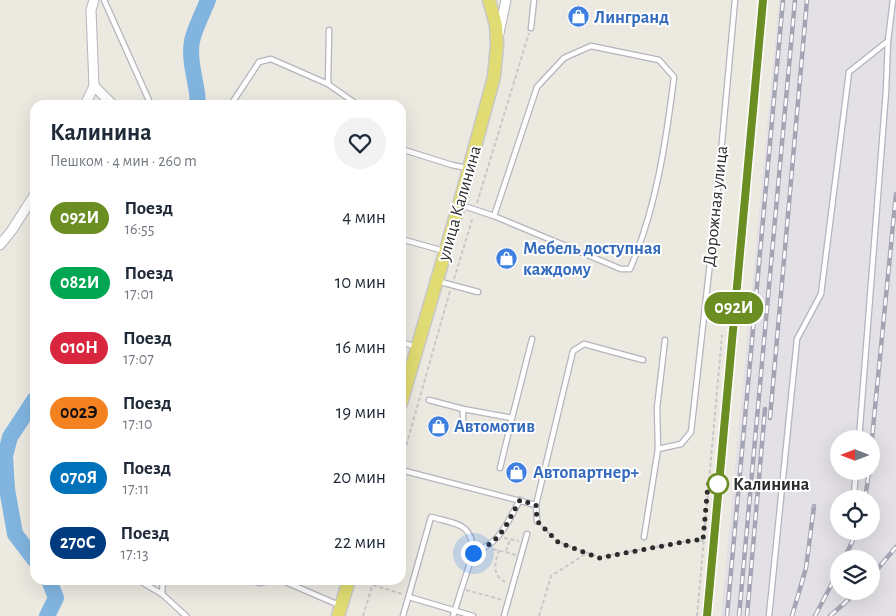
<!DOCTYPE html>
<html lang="ru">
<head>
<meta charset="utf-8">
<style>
  :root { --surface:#fff; --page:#f2f2f3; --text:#1f2937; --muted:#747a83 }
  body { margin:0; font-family:"Alegreya Sans",sans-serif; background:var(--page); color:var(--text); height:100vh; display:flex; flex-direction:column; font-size:19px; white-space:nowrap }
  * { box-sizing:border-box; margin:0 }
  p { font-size:16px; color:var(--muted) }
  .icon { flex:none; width:28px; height:28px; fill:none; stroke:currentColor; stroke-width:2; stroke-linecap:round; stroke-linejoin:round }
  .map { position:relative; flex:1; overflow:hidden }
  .panel { position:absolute; left:30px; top:100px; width:376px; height:485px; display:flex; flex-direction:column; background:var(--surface); border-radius:15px; box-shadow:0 5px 20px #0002 }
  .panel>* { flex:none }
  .badge { padding:0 10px; border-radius:16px; font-size:18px; line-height:32px }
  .needle { width:32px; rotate:270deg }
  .controls { position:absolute; left:830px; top:430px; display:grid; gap:10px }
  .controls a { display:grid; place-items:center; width:50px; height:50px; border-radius:50%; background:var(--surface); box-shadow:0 5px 20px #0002; font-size:25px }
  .you { position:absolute; width:25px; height:25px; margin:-12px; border:4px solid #fff; border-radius:50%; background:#1a73e8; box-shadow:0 0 0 8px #1a73e833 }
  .map>.badge { position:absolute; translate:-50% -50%; box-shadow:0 0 0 2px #fff }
  .round { display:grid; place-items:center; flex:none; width:52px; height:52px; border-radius:26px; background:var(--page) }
  .summary { display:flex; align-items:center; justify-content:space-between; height:85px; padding:0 20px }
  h1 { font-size:24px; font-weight:600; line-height:38px }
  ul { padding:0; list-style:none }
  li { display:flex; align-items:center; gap:15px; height:65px; padding:0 20px }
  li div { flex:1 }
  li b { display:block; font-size:19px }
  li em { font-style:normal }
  li .badge { min-width:55px; font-weight:700; text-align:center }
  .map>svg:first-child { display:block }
  .industrial { fill:#e3e0e6; fill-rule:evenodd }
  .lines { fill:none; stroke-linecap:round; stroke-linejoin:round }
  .river { stroke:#81b5e0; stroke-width:16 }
  .lane-casing { stroke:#b4b4be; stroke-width:7 }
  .street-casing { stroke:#b4b4be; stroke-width:11 }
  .primary-casing { stroke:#c8c8c8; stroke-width:15 }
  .path { stroke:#c8c8c8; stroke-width:2; stroke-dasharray:4 2.5; stroke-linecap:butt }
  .lane { stroke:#fff; stroke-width:4.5 }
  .street { stroke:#fff; stroke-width:9 }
  .primary { stroke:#e0db72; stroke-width:12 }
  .rail-casing { stroke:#a4a4b4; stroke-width:4.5 }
  .rail { stroke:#fff; stroke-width:2.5; stroke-dasharray:8; stroke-linecap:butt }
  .line-casing { stroke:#fff; stroke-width:11 }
  .line { stroke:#6b8e23; stroke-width:8 }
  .walk { stroke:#2c2c2c; stroke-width:5; stroke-dasharray:0 9 }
  .stop-dot { fill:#fff; stroke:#6b8e23; stroke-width:2.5 }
  .labels { text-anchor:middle; stroke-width:4; stroke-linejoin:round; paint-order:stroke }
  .shop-label { font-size:18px; font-weight:bold; fill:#366cbe; stroke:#fff; text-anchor:start }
  .street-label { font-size:18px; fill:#2c2c2c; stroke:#fff }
  .stop-label { font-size:18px; font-weight:bold; fill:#2c2c2c; stroke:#fff; text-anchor:start }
</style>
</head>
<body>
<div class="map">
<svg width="896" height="616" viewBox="0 0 896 616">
  <rect width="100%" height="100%" fill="#ece9e1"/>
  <path class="industrial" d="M779 0H896V616H721ZM839 439H871V471H839ZM839 499H871V531H839ZM839 559H871V591H839Z"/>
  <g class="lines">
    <g class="river">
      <path d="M198 105C198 85 188 62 192 41 195 27 203 13 208 0"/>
      <path d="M35 399 10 437 5 456 7 489 15 534 35 560"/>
      <path d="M47 616 56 598 49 580"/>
    </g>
    <defs>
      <g id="lane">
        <path d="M104 0 151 105"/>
        <path d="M531 28 534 0"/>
        <path d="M328 84 329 30"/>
        <path d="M232 103 259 62 271 59 328 84 358 105"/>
        <path d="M401 149 452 165 467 168"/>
        <path d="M461 205 494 216 621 269H630C656 209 666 142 674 77L659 60 591 46 564 58 537 87 494 216"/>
        <path d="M401 239 444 251"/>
        <path d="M437 281 478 292"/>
        <path d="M401 342 416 347"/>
        <path d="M429 400 463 409 512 418 532 339"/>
        <path d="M463 409V426"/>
        <path d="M859 439 886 91 888 41"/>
        <path d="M658 449 681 444 691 432 715 218 735 0"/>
        <path d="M500 468 512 418"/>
        <path d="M401 470 536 505 573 351 584 344 643 360"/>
        <path d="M854 494 856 471"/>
        <path d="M536 505 537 521"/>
        <path d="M644 537 658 449 657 408 665 340"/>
        <path d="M473 553C502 541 505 526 520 500"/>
        <path d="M138 580 162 594"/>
        <path d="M163 580 162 594 186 616"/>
        <path d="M248 580 260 583 271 580"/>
        <path d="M281 580 339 605"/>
        <path d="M409 597 473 616"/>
        <path d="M403 616 431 517C455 524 473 522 473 553L453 616"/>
        <path d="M504 616 527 534"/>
        <path d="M769 616 797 339 821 294 849 72 888 41 893 0"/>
      </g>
      <g id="street">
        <path d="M94 0 91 10 94 86 113 105"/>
        <path d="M499 33 506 0"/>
        <path d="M85 105 94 86"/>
        <path d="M0 245 12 230 35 194"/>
      </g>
      <g id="primary">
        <path d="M401 403 459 205 494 77 497 45 496 25 489 0"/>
        <path d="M338 616 349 580"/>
      </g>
    </defs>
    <use href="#lane" class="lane-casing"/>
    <use href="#street" class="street-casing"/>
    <use href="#primary" class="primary-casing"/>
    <g class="path">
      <path d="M477 203 529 33"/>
      <path d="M454 279 473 217"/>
      <path d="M401 464 450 291"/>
      <path d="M401 495 406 479"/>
      <path d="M542 526 558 542 599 557 694 540 703 541"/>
      <path d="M504 538 519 541"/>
      <path d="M493 549 516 555"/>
      <path d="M499 550C495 563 491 576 506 582"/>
      <path d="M506 551 510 539"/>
      <path d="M373 585 402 594"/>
      <path d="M466 590 503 600"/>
      <path d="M363 616 374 580"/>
      <path d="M539 616 551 576 587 553"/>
      <path d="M697 616 722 335"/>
      <path d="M711 616 736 336"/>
    </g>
    <use href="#lane" class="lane"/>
    <use href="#street" class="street"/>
    <use href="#primary" class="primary"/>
    <defs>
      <g id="rail">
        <path d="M770 418 807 0"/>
        <path d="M871 449 896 194"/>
        <path d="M865 499 869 471"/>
        <path d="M844 559 852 542 855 531"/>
        <path d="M871 577 896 547"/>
        <path d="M707 616 763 0"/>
        <path d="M727 616 783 0"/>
        <path d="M739 616 795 0"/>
        <path d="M747 616 765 409"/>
        <path d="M792 616 806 568 814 506"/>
        <path d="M815 616 839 570"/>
        <path d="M830 616 858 591"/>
      </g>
    </defs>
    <use href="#rail" class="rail-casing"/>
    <use href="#rail" class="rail"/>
  </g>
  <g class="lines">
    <defs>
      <path id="line" d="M707 616 763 0"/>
    </defs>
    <use href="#line" class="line-casing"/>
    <use href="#line" class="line"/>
    <path class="walk" d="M473 553C502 541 505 526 520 500L536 505 537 521 558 542 599 558 694 540H703L708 484H718"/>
  </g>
  <defs>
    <symbol id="shop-disc" viewBox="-11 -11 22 22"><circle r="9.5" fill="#3f7fe0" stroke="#fff"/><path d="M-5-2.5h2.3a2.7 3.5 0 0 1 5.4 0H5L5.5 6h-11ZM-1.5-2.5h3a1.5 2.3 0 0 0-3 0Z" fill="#fff"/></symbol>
  </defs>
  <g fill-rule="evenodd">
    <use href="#shop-disc" x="566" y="4" width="25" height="25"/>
    <use href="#shop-disc" x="494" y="246" width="25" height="25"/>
    <use href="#shop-disc" x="426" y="414" width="25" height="25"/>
    <use href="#shop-disc" x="504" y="460" width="25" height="25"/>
  </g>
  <circle class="stop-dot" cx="718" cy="484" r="10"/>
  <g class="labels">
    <g class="shop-label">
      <text x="594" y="23">Лингранд</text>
      <text x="523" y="254">Мебель доступная<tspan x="523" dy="21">каждому</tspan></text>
      <text x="454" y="432">Автомотив</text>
      <text x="533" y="478">Автопартнер+</text>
    </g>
    <g class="street-label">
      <text transform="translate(459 203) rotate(-74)" y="6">улица Калинина</text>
      <text transform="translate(715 206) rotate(-84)" y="6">Дорожная улица</text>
    </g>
    <g class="stop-label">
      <text x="733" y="490">Калинина</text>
    </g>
  </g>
</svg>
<div class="controls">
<a><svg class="needle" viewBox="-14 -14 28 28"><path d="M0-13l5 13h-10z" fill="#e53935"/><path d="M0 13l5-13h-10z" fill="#747a83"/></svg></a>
<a><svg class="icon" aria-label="locate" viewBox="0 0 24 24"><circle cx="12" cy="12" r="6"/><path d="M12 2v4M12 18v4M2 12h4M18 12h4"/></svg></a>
<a><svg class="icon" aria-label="layers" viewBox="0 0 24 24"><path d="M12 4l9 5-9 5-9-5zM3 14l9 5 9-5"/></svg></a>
</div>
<div class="you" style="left:473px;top:553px"></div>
<b class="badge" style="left:734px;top:308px;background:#6b8e23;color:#fff">092И</b>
<section class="panel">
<div class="summary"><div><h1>Калинина</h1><p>Пешком · 4 мин · 260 m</p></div><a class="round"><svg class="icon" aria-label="heart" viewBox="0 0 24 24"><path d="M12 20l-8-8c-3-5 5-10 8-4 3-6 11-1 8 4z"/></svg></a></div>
<ul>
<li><span class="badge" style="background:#6b8e23;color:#fff">092И</span><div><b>Поезд</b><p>16:55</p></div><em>4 мин</em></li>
<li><span class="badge" style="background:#00a651;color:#fff">082И</span><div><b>Поезд</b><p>17:01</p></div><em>10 мин</em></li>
<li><span class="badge" style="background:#d7263d;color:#fff">010Н</span><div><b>Поезд</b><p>17:07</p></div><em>16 мин</em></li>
<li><span class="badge" style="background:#f58220;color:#111">002Э</span><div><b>Поезд</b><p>17:10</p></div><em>19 мин</em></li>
<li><span class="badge" style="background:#0072bc;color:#fff">070Я</span><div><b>Поезд</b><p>17:11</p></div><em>20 мин</em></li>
<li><span class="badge" style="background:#003b80;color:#fff">270С</span><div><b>Поезд</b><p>17:13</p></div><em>22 мин</em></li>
</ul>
</section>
</div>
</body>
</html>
